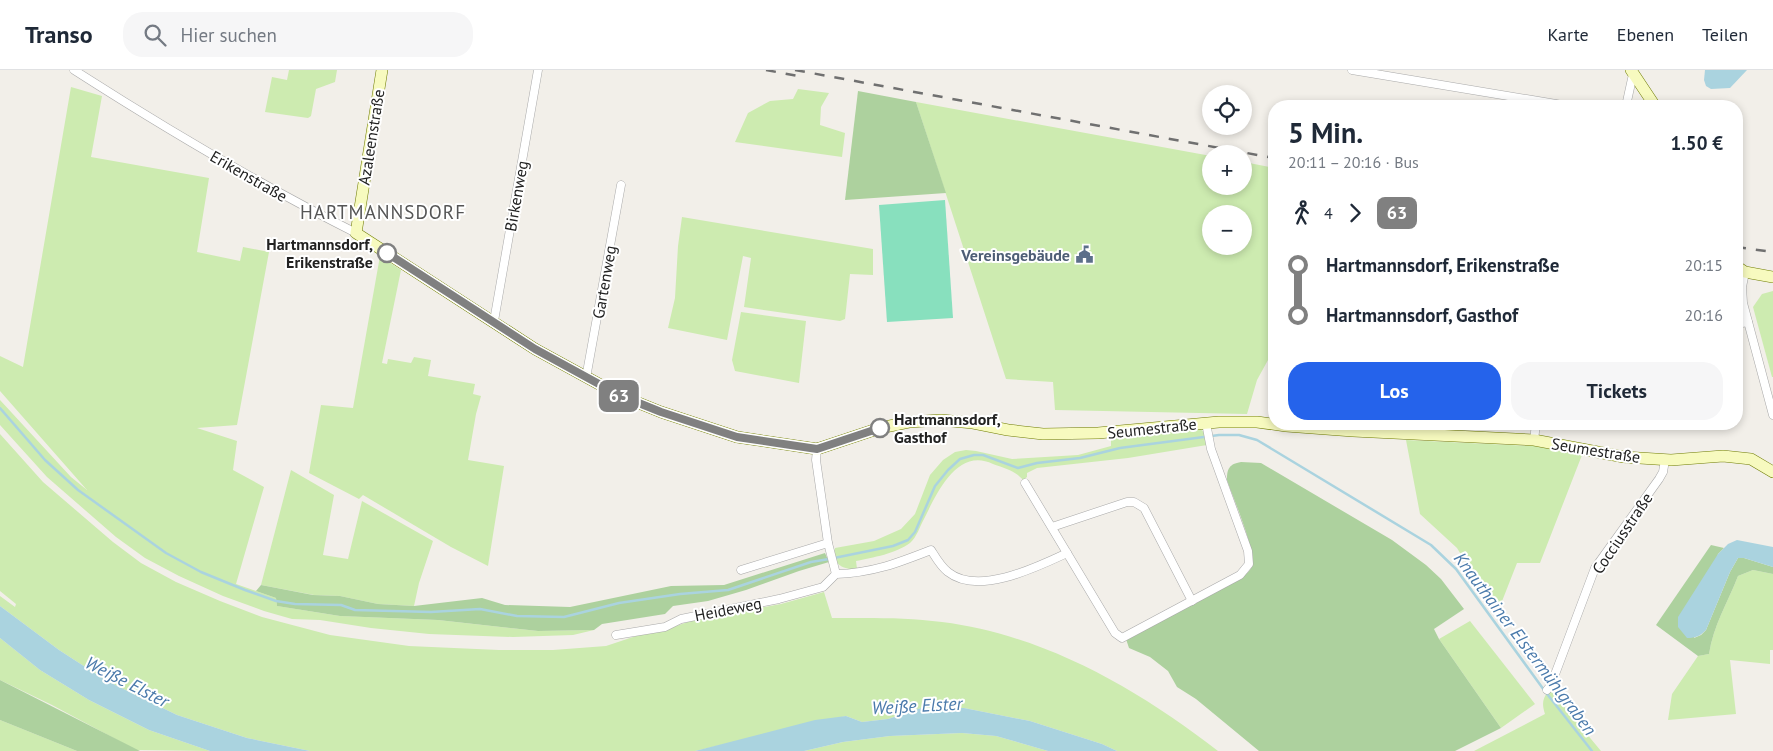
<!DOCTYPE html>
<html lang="de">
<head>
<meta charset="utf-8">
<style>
  :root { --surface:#fff; --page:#f6f6f7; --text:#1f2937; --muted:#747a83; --line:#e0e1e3; --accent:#2563eb }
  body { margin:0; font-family:"PT Sans",sans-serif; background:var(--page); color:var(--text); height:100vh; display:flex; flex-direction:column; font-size:19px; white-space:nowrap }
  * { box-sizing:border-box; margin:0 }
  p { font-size:16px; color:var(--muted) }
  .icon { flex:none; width:28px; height:28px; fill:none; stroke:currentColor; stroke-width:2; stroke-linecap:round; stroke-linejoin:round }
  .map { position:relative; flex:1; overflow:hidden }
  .sheet { position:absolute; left:1268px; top:30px; width:475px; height:330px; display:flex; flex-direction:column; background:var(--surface); border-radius:20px; box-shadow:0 2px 8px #0003 }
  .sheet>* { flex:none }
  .badge { padding:0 10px; border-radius:8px; font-size:18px; line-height:32px }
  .tools { position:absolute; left:1202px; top:15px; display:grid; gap:10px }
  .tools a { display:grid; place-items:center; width:50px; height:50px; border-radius:50%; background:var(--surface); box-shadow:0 2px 8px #0003; font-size:25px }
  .map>.badge { position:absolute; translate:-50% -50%; box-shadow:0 0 0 2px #fff }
  .legs { display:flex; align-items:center; gap:8px; height:55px; padding:0 20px; font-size:16px }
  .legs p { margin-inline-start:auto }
  .headline { display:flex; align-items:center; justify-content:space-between; height:85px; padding:0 20px }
  h1 { font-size:28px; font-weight:800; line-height:38px }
  .cta { display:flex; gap:10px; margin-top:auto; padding:10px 20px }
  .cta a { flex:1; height:58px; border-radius:20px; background:var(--accent); color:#fff; font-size:20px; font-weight:800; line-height:58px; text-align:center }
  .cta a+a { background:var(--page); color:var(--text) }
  ul { padding:0 20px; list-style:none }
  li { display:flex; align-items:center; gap:18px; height:50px; font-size:19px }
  li i { display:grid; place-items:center; width:8px; height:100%; margin:0 6px; background:currentColor }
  li i::after { content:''; width:12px; height:12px; margin:-6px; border:4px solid; border-radius:50%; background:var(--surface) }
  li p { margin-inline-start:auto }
  li:first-child i { background:linear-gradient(#0000 50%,currentColor 0) }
  li:last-child i { background:linear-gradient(currentColor 50%,#0000 0) }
  header { display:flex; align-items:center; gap:30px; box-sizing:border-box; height:70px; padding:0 25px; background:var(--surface); border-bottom:1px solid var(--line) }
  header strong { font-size:24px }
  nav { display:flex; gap:28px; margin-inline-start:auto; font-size:18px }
  .search { width:350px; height:45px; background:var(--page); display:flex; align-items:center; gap:12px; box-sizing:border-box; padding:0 18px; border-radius:20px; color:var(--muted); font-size:19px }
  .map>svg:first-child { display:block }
  .grass { fill:#cdebb0; fill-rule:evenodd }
  .forest { fill:#add19e }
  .pitch { fill:#88e0be }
  .water { fill:#aad3df }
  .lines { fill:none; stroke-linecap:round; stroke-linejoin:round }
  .stream { stroke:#aad3df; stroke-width:2.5 }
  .street-casing { stroke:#a9a9a9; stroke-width:9 }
  .secondary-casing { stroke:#707d05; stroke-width:12 }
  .street { stroke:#fff; stroke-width:8 }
  .secondary { stroke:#f7fabf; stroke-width:11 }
  .rail { stroke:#707070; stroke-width:2.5; stroke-dasharray:10 10; stroke-linecap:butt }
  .line-1-casing { stroke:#fff; stroke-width:11 }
  .line-1 { stroke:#808080; stroke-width:8 }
  .stop-1-dot { fill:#fff; stroke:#808080; stroke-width:2.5 }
  .labels { text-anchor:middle; stroke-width:4; stroke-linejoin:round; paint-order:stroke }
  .street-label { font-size:16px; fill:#222; stroke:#fff }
  .stop-label { font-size:16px; font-weight:bold; fill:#222; stroke:#fff; text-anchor:end }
  .service-label { font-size:16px; font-weight:bold; fill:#4e5e75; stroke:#fff; text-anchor:end }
  .water-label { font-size:18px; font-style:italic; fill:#4a7aab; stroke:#fff }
  .quarter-label { font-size:19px; letter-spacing:1px; fill:#555; stroke:#fff }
</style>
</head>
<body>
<header>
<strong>Transo</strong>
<div class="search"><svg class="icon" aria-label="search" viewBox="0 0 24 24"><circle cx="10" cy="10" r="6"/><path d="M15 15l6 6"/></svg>Hier suchen</div>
<nav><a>Karte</a><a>Ebenen</a><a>Teilen</a></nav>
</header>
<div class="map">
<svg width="1773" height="681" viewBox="0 0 1773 681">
  <rect width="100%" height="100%" fill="#f2efe9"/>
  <g class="grass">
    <path d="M289 0H337L335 12 316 19 311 46 308 48 265 42 272 7 287 10Z"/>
    <path d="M71 17 102 26 91 87 209 108 197 182 240 191 243 177 269 182 237 355 197 358 237 371 233 400 264 417 236 514 276 528 277 536 340 546 438 550 538 561 594 560 573 565 513 567 429 564 371 558 320 550 292 549 264 541 223 526 179 506 145 488 116 467 47 407 0 355V330L71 407 87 420 0 321V286L23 297Z"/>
    <path d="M798 19 829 23 821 37 820 55 845 63 842 87 735 72 748 43 770 31 793 29Z"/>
    <path d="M916 32 1211 86V116H1244V92L1274 98V279L1257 310 1247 344 1055 340 1053 312 1006 309ZM1211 144H1244V176H1211Z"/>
    <path d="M682 147 873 179V205L850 204 845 249 840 251 744 237 751 188 743 186 727 270 668 258 675 228 678 176Z"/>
    <path d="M380 186 401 200 382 293 387 294 388 289 411 293 414 287 431 290 428 306 475 314 473 324 481 326 476 344 468 390 504 396 488 496 451 477 363 425 359 429 309 403 321 335 353 338Z"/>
    <path d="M1773 221V307H1772L1753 237 1762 224Z"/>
    <path d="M741 242 806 251 799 313 735 301 732 290Z"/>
    <path d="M1198 357 1205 363 1207 375 1128 388 1037 398 1027 403V407L1023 410C1016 401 1004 398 993 394 957 377 937 423 924 449 920 456 917 467 910 473 897 483 872 488 856 491L857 499C844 500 830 494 835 478L874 471 901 459 915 444 930 405 943 390 955 382 966 380 976 381 1012 389 1078 385 1111 376V368Z"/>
    <path d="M0 364 43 412 113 472 141 493 176 512 220 531 262 547 330 565 409 576 499 580H553L606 576 639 565 671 558 693 550 781 534 824 522 832 548C869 548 906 547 942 552 1045 565 1138 619 1218 681H1117L1102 674 1030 651 964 638H921L888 649 862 652 846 646 695 681H310L247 668 177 645 107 611 59 580 0 536V526L15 537 16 534 0 521Z"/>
    <path d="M1406 370 1534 376 1582 385 1540 493H1517L1497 544 1457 478 1420 444Z"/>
    <path d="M291 400 334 425 323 485 348 489 362 431 433 471 419 513 414 536 378 534 340 526 314 525 261 515Z"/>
    <path d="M1753 500 1773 504V580H1770V594L1730 590 1736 644 1668 650 1672 624 1698 586 1709 584C1713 556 1728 532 1738 506Z"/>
    <path d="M1470 551 1535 634 1501 658 1439 569Z"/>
    <path d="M0 568 40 600 89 630 149 660 210 681 136 680 52 635 0 610Z"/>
    <path d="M1548 621H1551L1601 681H1474L1545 644C1542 634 1542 630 1548 621Z"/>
    <path d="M0 650 77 681H0Z"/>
    <path d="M962 663 996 666 1048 681H804L843 672 890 666Z"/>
  </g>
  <g class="forest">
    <path d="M858 21 916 32 946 123 845 130Z"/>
    <path d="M1241 392 1261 393 1392 470 1426 495 1441 509 1464 539 1434 559 1439 569 1501 658 1455 681H1259L1196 629 1177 617 1168 601 1150 587 1129 578 1126 569 1242 508C1246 504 1250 501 1252 496 1256 480 1233 428 1227 410 1227 399 1229 394 1241 392Z"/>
    <path d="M1711 475 1724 478 1718 484 1694 568 1701 565 1706 560 1730 502 1738 488H1744L1773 497V504L1753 500 1738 506C1728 532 1713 556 1709 584L1698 586 1656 555Z"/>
    <path d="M825 483 829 492 799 501 746 520 708 531 673 536 665 544 602 554 594 560 538 561 438 550 340 546 277 536 276 528 256 521 261 515 313 525 340 526 378 534 414 536 482 528 505 535 570 537 671 516 724 515Z"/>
    <path d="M0 610 140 681H77L0 650Z"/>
  </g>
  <path class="pitch" d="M945 130 953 248 887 252 879 135Z"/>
  <g class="water">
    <path d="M1705 0H1747L1730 18 1711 19 1706 16 1704 10Z"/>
    <path d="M1737 470 1773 477V497L1744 488H1738L1730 502 1706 560C1700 566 1696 568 1687 568L1678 557V547L1718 484 1728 474Z"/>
    <path d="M0 536 59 580 107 611 177 645 247 668 310 681H210L149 660 89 630 40 600 0 568Z"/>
    <path d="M921 638H964L1030 651 1102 674 1117 681H1048L996 666 962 663 890 666 843 672 804 681H695L815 650 846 646 862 652 888 649Z"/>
  </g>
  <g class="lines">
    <g class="stream">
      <path d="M0 338 45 390 78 420 166 483 201 502 245 520 276 531 295 534 341 535 355 540 431 542 480 539 517 546 564 547 619 533 680 524 728 520 811 492 829 489"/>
      <path d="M834 488 893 476 908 470 915 462 935 416 948 400 960 389 974 385H983L1018 398 1037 393 1080 388 1120 378 1219 365H1239L1257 370 1431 475 1456 499 1544 620 1592 681"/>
    </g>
    <defs>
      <g id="street">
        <path d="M74 0C166 59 259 114 356 163"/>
        <path d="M1352 0 1568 36"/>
        <path d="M1626 36 1633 4"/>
        <path d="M1745 202 1742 217 1743 233 1773 345"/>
        <path d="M494 251 538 0"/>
        <path d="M1736 254 1748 252"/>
        <path d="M586 308 621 115"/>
        <path d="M1534 370 1536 354"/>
        <path d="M817 379 816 390 828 473 836 504"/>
        <path d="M1025 413 1115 563 1122 568 1240 505 1249 494 1248 481 1211 379 1206 353"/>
        <path d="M1052 457 1127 432H1134L1144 438 1192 531"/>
        <path d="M741 500 828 473"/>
        <path d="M616 565 665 557 681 549 779 529 823 517 836 504C872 503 898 493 931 480 936 488 941 497 948 502 978 526 1037 497 1067 483"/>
        <path d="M1547 620 1551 615 1595 498 1659 409 1663 402 1665 390"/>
      </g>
      <g id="secondary">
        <path d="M382 0 356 163 535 279 619 325 661 342 737 367 817 379 880 358 909 352 941 350 973 353 1008 360 1043 364 1098 363 1219 352H1257L1286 356 1353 361 1534 370 1624 387 1671 390 1723 386 1751 389 1773 402"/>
        <path d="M1631 0 1655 36"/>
        <path d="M1736 196 1745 202 1773 207"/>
      </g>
    </defs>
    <use href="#street" class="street-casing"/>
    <use href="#secondary" class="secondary-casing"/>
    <use href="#street" class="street"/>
    <use href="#secondary" class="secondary"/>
    <g class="rail">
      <path d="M766 0 803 7"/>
      <path d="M795 0 1274 88"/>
      <path d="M1736 177 1773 182"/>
    </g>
  </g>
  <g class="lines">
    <defs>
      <path id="line-1" d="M387 183 535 279 619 325 661 342 737 367 817 379 880 358"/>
    </defs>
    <use href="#line-1" class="line-1-casing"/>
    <use href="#line-1" class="line-1"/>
  </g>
  <defs>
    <symbol id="civic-bare" viewBox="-9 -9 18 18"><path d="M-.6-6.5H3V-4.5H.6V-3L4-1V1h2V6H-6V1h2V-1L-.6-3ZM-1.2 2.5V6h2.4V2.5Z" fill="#5c6f8a" stroke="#fff" stroke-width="2.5" paint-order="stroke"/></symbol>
  </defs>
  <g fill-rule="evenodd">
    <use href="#civic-bare" x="1072" y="172" width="25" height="25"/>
  </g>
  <g class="stop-1-dot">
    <circle cx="387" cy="183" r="9"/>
    <circle cx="880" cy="358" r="9"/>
  </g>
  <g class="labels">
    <g class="street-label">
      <text transform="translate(371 67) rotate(-81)" y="6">Azaleenstraße</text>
      <text transform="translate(249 106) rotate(30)" y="6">Erikenstraße</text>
      <text transform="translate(516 126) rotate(-80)" y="6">Birkenweg</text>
      <text transform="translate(604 212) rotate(-80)" y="6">Gartenweg</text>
      <text transform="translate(1152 358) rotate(-6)" y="6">Seumestraße</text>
      <text transform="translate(1596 380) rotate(9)" y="6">Seumestraße</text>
      <text transform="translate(1622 463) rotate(-56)" y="6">Cocciusstraße</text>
      <text transform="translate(728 539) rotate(-11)" y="6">Heideweg</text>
    </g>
    <g class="stop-label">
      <text x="373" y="180">Hartmannsdorf,<tspan x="373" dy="18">Erikenstraße</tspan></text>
      <text x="894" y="355" text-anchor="start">Hartmannsdorf,<tspan x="894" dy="18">Gasthof</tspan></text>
    </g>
    <g class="service-label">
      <text x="1070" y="191">Vereinsgebäude</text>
    </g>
    <g class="water-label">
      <text transform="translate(1525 574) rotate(53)" y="6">Knauthainer Elstermühlgraben</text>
      <text transform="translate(127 612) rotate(27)" y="6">Weiße Elster</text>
      <text transform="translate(917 636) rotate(-3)" y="6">Weiße Elster</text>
    </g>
    <g class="quarter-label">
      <text x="383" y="149">HARTMANNSDORF</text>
    </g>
  </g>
</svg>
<div class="tools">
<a><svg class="icon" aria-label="locate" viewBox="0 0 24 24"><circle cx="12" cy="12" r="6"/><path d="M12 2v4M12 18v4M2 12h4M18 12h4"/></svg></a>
<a>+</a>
<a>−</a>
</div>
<b class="badge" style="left:619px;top:326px;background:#808080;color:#fff">63</b>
<section class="sheet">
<div class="headline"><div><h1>5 Min.</h1><p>20:11 – 20:16 · Bus</p></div><b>1.50 €</b></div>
<div class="legs"><svg class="icon" aria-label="walk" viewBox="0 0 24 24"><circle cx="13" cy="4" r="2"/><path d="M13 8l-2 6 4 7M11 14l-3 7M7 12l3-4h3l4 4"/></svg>4<svg class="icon" aria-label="forward" viewBox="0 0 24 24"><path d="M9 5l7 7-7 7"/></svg><b class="badge" style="background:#808080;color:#fff">63</b></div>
<ul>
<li><i style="color:#808080"></i><b>Hartmannsdorf, Erikenstraße</b><p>20:15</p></li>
<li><i style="color:#808080"></i><b>Hartmannsdorf, Gasthof</b><p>20:16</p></li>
</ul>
<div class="cta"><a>Los</a><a>Tickets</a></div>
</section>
</div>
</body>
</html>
